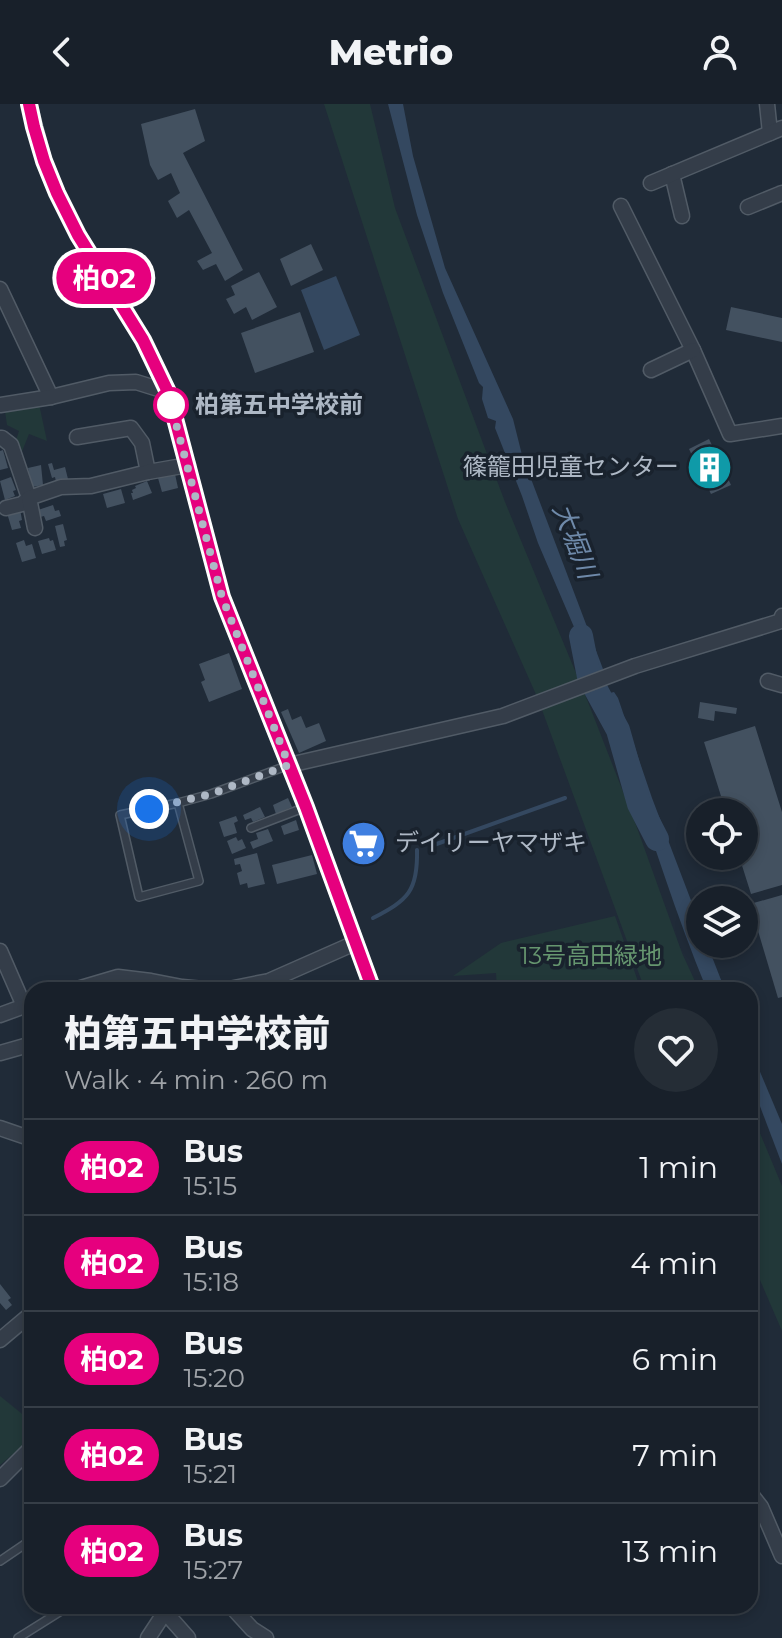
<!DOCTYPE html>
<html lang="en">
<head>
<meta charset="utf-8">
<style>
  :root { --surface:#18202a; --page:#252d36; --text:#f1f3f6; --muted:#9fa3a8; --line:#363e47 }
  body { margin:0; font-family:Montserrat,"Noto Sans JP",sans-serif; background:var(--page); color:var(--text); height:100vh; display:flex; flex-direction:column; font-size:30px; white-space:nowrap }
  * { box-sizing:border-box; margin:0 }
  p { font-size:26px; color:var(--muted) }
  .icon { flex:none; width:44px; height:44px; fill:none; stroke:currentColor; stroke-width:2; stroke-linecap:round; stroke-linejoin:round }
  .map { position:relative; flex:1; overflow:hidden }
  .side { position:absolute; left:24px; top:878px; width:734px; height:632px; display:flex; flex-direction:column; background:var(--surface); border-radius:24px; box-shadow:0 4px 12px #0003,0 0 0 2px var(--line) }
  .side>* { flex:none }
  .badge { padding:0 16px; border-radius:26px; font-size:28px; line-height:52px }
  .buttons { position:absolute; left:686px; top:694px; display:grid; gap:16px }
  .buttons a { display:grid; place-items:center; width:72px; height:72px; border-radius:50%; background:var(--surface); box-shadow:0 4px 12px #0003,0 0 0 2px var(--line); font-size:40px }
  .you { position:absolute; width:40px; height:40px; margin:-20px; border:6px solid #fff; border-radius:50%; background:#1a73e8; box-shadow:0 0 0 12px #1a73e833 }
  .map>.badge { position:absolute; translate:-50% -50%; box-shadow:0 0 0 4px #fff }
  .round { display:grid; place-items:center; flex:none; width:84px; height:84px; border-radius:42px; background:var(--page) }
  .headline { display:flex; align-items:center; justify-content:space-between; height:136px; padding:0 40px }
  h1 { font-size:38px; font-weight:800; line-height:60px }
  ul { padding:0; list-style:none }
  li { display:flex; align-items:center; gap:24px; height:96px; padding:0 40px; border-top:2px solid var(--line) }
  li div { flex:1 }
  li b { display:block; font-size:30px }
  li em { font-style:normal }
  li .badge { min-width:88px; font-weight:700; text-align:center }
  header { display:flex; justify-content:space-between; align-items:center; height:104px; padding:0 40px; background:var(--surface); font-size:36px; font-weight:800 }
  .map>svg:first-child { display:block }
  .green { fill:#223839 }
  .water { fill:#344860 }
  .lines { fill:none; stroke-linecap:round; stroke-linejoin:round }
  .stream { stroke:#344860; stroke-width:4 }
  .river { stroke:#344860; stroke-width:24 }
  .building { fill:#435160 }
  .service-casing { stroke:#515b66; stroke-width:10 }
  .minor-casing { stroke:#515b66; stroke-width:17 }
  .service { stroke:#343d49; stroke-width:7 }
  .minor { stroke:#343d49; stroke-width:14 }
  .line-casing { stroke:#fff; stroke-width:18 }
  .line { stroke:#e6007e; stroke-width:12 }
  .walk { stroke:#aeb8c5; stroke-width:8; stroke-dasharray:0 14.4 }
  .stop-dot { fill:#fff; stroke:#e6007e; stroke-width:4 }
  .labels { text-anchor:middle; stroke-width:7; stroke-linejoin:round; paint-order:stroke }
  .stop-label { font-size:24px; font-weight:bold; fill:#aeb8c5; stroke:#19222d; text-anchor:start }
  .poi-label { font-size:24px; fill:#aeb8c5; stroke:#19222d; text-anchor:end }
  .park-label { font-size:24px; fill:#66966f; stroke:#19222d }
  .water-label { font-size:26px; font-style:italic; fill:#6f8aaa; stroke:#19222d }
</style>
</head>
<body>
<header><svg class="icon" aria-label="back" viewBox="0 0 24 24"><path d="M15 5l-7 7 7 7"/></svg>Metrio<svg class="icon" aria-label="person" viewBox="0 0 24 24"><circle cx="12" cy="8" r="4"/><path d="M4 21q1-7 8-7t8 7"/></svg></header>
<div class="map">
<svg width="782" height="1534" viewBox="0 0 782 1534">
  <rect width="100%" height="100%" fill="#202b38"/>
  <g class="green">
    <path d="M324 0H370L395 104 505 398 588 598 636 721 682 849 699 886H645L538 595 458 415Z"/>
    <path d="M39 300 47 337 29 330 21 350 16 336 19 327 7 321 5 307Z"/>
    <path d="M615 812 641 886H497L496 869 453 872 501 839Z"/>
    <path d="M750 1005 782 1082V1227L750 1153Z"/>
    <path d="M0 1292 32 1318V1334L0 1361Z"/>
  </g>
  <g class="water">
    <path d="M388 0H403L413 52 445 164 513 315 522 351 603 565 590 574 583 544 538 439 522 392 495 324 496 317 488 314 482 295 483 283 479 279 443 189 417 111Z"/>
    <path d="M336 172 360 231 324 246 301 186Z"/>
    <path d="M614 588 618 594 652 694 700 820V840H707L725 886H707C667 790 639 688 601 591Z"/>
    <path d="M750 944 782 1020V1060L750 976Z"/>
  </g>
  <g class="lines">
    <g class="stream">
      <path d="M431 742 565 694"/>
      <path d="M373 814C408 796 418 787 417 746"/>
    </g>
    <path class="river" d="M581 532 589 573 618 626 639 700 657 735"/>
  </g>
  <g class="building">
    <path d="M195 5 205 37 183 49 243 166 225 177 216 160 203 166 197 157 212 149 189 106 177 114 168 97 180 89 171 69 158 76 150 61 141 20Z"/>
    <path d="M311 140 323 166 291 182 280 155Z"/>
    <path d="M259 168 277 203 252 216 246 203 234 210 226 195 235 191 231 182Z"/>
    <path d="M731 203 782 214V238L726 226Z"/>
    <path d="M300 208 314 248 255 269 241 229Z"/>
    <path d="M709 335 731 381 711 390 689 345Z"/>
    <path d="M3 346 8 364 0 366V347Z"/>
    <path d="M52 359 54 366 65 363 68 375 56 378 55 373 52 374 48 360Z"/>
    <path d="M41 361 43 381 32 383 28 364Z"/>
    <path d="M175 370 178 384 162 388 158 374Z"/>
    <path d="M11 373 16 386 13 387 15 392 5 396 0 377Z"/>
    <path d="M147 377 152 389 133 396 131 389H133L132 386 136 384 135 382Z"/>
    <path d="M121 385 125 399 107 404 103 390Z"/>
    <path d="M53 401 55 407 59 406 61 412 46 417 44 412 40 413 38 406Z"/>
    <path d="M20 405 22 416 19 417 21 424 12 426 7 409Z"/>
    <path d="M63 420 67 436 64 437 65 442 60 443 55 422Z"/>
    <path d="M49 434 50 437 53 436 56 446 42 450 38 437Z"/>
    <path d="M24 436 26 442 32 440 36 454 22 458 16 439Z"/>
    <path d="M229 549 242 585 209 598 201 578 205 576 199 560Z"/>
    <path d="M700 598 737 604 736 610 715 607 714 617 698 614Z"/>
    <path d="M288 605 292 616 301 612 306 624 319 619 326 637 299 649 281 608Z"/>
    <path d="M755 622 782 708V781L751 790 739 752H744V708H726L704 638Z"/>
    <path d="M288 694 292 703 276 710 273 701Z"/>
    <path d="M260 703 265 713 253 718 251 714 245 716 243 711Z"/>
    <path d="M236 712 238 717 234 719 237 729 224 733 219 718Z"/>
    <path d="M296 716 299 726 284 731 281 722Z"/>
    <path d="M369 722 380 751 363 758 362 753H360L351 729Z"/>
    <path d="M268 725 273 737 253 745 250 738 258 735 256 729Z"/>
    <path d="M236 733 238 737 242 735 246 744 232 750 227 737Z"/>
    <path d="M257 749 265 780 248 784 247 779 240 781 237 769 242 767 240 760 235 761 234 755Z"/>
    <path d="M312 751 317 770 277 780 272 761Z"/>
    <path d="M782 791V893L778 894 750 800Z"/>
    <path d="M0 1180 11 1194 8 1196 12 1201 6 1206 0 1199Z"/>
  </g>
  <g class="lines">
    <defs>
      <g id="service">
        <path d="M178 699 199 777 139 793 120 711 178 699 211 690 289 661"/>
        <path d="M251 724 306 703"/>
        <path d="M0 1457 28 1438 32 1445"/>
        <path d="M18 1534 69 1502"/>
      </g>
      <g id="minor">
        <path d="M29 0 44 57 57 89 78 131 143 236 168 288 222 493 306 703 373 886"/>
        <path d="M767 0 770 29"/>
        <path d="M672 70 682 112"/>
        <path d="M651 79 782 24"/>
        <path d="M621 102 693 246 730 330 782 322"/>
        <path d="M748 103 782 89"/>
        <path d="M0 185 51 293"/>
        <path d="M651 266 693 246"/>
        <path d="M0 301 51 293 109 279 136 278 168 288"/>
        <path d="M77 333 131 324 142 339 148 368"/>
        <path d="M0 334H2L11 341 29 394 22 400 6 404"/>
        <path d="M35 424 29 394 61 383 91 382 148 368 188 361"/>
        <path d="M768 577 782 581"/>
        <path d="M289 661 503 612 635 562 781 517 782 512"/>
        <path d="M0 847 24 902"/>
        <path d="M74 886 118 873 151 877 182 883 214 886"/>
        <path d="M224 886 269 877 355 839"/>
        <path d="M0 911 30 900"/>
        <path d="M0 949 32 940"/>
        <path d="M0 1024 32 1035"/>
        <path d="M0 1236 32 1209"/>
        <path d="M0 1375 32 1343"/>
        <path d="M750 1389 761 1403 782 1452"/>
        <path d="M231 1502 252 1525 266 1534"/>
        <path d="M165 1508 188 1534"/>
        <path d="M148 1534 169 1502"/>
      </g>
    </defs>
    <use href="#service" class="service-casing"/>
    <use href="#minor" class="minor-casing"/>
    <use href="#service" class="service"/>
    <use href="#minor" class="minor"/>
  </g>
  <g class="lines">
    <defs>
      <path id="line" d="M29 0 34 23 44 57 57 89 78 131 143 236 168 288 222 493 306 703 373 886"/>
    </defs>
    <use href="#line" class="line-casing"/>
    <use href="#line" class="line"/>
    <path class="walk" d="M149 705 211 690 289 661 222 493 171 301"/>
  </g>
  <defs>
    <symbol id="building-disc" viewBox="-11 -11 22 22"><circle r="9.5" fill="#0f9aa8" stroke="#19222d"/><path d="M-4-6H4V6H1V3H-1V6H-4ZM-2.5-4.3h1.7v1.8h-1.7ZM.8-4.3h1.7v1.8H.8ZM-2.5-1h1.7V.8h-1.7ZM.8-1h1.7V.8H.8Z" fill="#fff"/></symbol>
    <symbol id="supermarket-disc" viewBox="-11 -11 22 22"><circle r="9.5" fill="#3f7fe0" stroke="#19222d"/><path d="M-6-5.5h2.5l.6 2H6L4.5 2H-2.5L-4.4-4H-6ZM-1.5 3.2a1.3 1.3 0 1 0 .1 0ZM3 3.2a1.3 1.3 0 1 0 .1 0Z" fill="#fff"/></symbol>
  </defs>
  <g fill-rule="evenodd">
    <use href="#building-disc" x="684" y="338" width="51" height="51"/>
    <use href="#supermarket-disc" x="338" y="714" width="51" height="51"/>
  </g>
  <circle class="stop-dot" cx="171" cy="301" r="16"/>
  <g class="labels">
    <g class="stop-label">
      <text x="195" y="309">柏第五中学校前</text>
    </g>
    <g class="poi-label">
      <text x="679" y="371">篠籠田児童センター</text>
      <text x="395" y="747" text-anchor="start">デイリーヤマザキ</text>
    </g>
    <g class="park-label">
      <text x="591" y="860">13号高田緑地</text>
    </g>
    <g class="water-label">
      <text transform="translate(575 437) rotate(69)" y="9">大堀川</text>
    </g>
  </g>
</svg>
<div class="buttons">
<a><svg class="icon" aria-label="locate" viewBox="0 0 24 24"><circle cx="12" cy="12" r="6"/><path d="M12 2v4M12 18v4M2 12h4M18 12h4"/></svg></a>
<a><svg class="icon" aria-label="layers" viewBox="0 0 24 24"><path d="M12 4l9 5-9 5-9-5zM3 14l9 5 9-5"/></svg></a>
</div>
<div class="you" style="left:149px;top:705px"></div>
<b class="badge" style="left:104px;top:174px;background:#e6007e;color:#fff">柏02</b>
<section class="side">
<div class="headline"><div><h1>柏第五中学校前</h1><p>Walk · 4 min · 260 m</p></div><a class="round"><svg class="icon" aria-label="heart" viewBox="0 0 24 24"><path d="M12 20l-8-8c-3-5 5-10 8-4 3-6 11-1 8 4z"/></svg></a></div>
<ul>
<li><span class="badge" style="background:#e6007e;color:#fff">柏02</span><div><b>Bus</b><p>15:15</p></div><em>1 min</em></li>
<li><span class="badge" style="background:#e6007e;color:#fff">柏02</span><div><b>Bus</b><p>15:18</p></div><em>4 min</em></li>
<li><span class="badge" style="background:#e6007e;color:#fff">柏02</span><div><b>Bus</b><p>15:20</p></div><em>6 min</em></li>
<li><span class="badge" style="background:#e6007e;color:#fff">柏02</span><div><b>Bus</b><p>15:21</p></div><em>7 min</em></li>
<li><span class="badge" style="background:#e6007e;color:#fff">柏02</span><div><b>Bus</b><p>15:27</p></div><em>13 min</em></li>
</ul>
</section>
</div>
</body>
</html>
